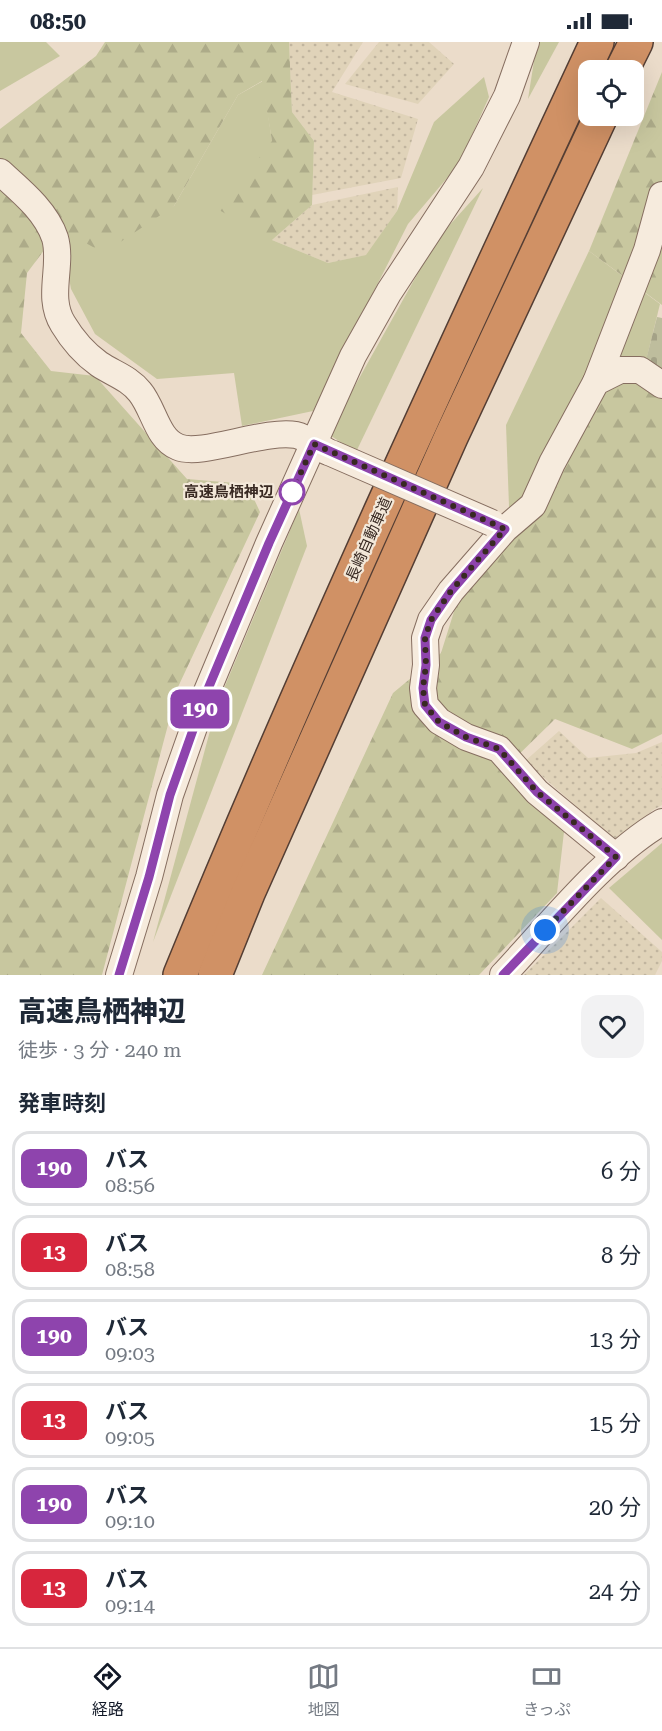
<!DOCTYPE html>
<html lang="ja">
<head>
<meta charset="utf-8">
<style>
  :root { --surface:#fff; --page:#f2f2f3; --text:#1f2937; --muted:#747a83; --line:#e0e1e3; --accent:#111827 }
  body { margin:0; font-family:"Roboto Serif","Noto Sans JP",serif; background:var(--page); color:var(--text); height:100vh; display:flex; flex-direction:column; font-size:22px; white-space:nowrap }
  * { box-sizing:border-box; margin:0 }
  p { font-size:20px; color:var(--muted) }
  .icon { flex:none; width:33px; height:33px; fill:none; stroke:currentColor; stroke-width:2; stroke-linecap:round; stroke-linejoin:round }
  .map { position:relative; height:933px; overflow:hidden }
  .drawer { display:flex; flex-direction:column; background:var(--surface); flex:1 }
  .drawer>* { flex:none }
  .badge { padding:0 12px; border-radius:9px; font-size:21px; line-height:39px }
  .tools { position:absolute; left:578px; top:18px; display:grid; gap:12px }
  .tools a { display:grid; place-items:center; width:66px; height:66px; border-radius:12px; background:var(--surface); box-shadow:0 6px 24px #0002; font-size:30px }
  .you { position:absolute; width:30px; height:30px; margin:-15px; border:4px solid #fff; border-radius:50%; background:#1a73e8; box-shadow:0 0 0 9px #1a73e833 }
  .map>.badge { position:absolute; translate:-50% -50%; box-shadow:0 0 0 3px #fff }
  h2 { padding:0 18px; font-size:22px; line-height:54px }
  .round { display:grid; place-items:center; flex:none; width:63px; height:63px; border-radius:18px; background:var(--page) }
  .summary { display:flex; align-items:center; justify-content:space-between; height:102px; padding:0 18px }
  h1 { font-size:28px; font-weight:800; line-height:45px }
  ul { padding:0; list-style:none }
  li { display:flex; align-items:center; gap:18px; height:75px; margin:0 12px 9px; padding:0 6px; border:3px solid var(--line); border-radius:18px }
  li div { flex:1 }
  li b { display:block; font-size:22px }
  li em { font-style:normal }
  li .badge { min-width:66px; font-weight:700; text-align:center }
  .status { display:flex; justify-content:space-between; align-items:center; height:42px; padding:0 30px; background:var(--surface); direction:ltr }
  .status svg { height:16px; fill:currentColor }
  .tabs { display:flex; justify-content:space-around; align-items:center; height:84px; border-top:2px solid var(--line); background:var(--surface); font-size:16px; color:var(--muted) }
  .tabs a { display:grid; justify-items:center; gap:3px }
  .tabs .selected { color:var(--accent) }
  .map>svg:first-child { display:block }
  .farmland { fill:url(#farmland-dots) }
  .grass { fill:#c8c79f }
  .forest { fill:url(#forest-firs) }
  .cemetery { fill:url(#cemetery-stones) }
  .lines { fill:none; stroke-linecap:round; stroke-linejoin:round }
  .minor-casing { stroke:#866e60; stroke-width:28 }
  .motorway-casing { stroke:#543e34; stroke-width:36 }
  .minor { stroke:#f6ebdd; stroke-width:26 }
  .motorway { stroke:#d09165; stroke-width:33 }
  .minor-bridge-casing { stroke:#866e60; stroke-width:28; stroke-linecap:butt }
  .minor-bridge { stroke:#f6ebdd; stroke-width:26 }
  .line-casing { stroke:#fff; stroke-width:14 }
  .line { stroke:#8e44ad; stroke-width:9 }
  .walk { stroke:#382922; stroke-width:6; stroke-dasharray:0 10.8 }
  .stop-dot { fill:#fff; stroke:#8e44ad; stroke-width:3 }
  .labels { text-anchor:middle; stroke-width:4.5; stroke-linejoin:round; paint-order:stroke }
  .stop-label { font-size:15px; font-weight:bold; fill:#382922; stroke:#f3e8d9; text-anchor:end }
  .street-label { font-size:15px; fill:#382922; stroke:#f3e8d9 }
</style>
</head>
<body>
<div class="status"><b>08:50</b><svg viewBox="0 0 49 12"><path d="M0 12V9h3v3zM5 12V6h3v6zM10 12V3h3v9zM15 12V0h3v12zM26 1h20v11H26zM47 4h2v5h-2z"/></svg></div>
<div class="map">
<svg width="662" height="933" viewBox="0 0 662 933">
  <defs>
    <pattern id="farmland-dots" width="8" height="8" patternUnits="userSpaceOnUse" patternTransform="scale(1.5)"><rect width="8" height="8" fill="#e0d3b9"/><path d="M2 2h.1M6 6h.1" fill="none" stroke="#c1b59f" stroke-width="1.8" stroke-linecap="round"/></pattern>
    <pattern id="forest-firs" width="22" height="20" patternUnits="userSpaceOnUse" patternTransform="scale(1.5)"><rect width="22" height="20" fill="#c8c79f"/><path d="M5 1l3.5 6h-7zM16 11l3.5 6h-7z" fill="#adab89"/></pattern>
    <pattern id="cemetery-stones" width="16" height="16" patternUnits="userSpaceOnUse" patternTransform="scale(1.5)"><rect width="16" height="16" fill="#bebd9d"/><path d="M2 7V4a2 2 0 0 1 4 0v3zM10 15v-3a2 2 0 0 1 4 0v3z" fill="#a4a287"/></pattern>
  </defs>
  <rect width="100%" height="100%" fill="#ebdcca"/>
  <g class="farmland">
    <path d="M289 0H363L332 50 418 77 401 136 312 153 314 99 292 70Z"/>
    <path d="M379 0H429L454 22 418 62 345 42Z"/>
    <path d="M398 145 397 169 367 213 328 221 272 198 312 163Z"/>
    <path d="M559 689 588 716 636 711 662 700V763L653 768 617 800 525 719Z"/>
    <path d="M601 856 662 910V919L655 933H524Z"/>
  </g>
  <g class="grass">
    <path d="M0 0H46L60 14 0 49Z"/>
    <path d="M537 0H559L528 57Z"/>
    <path d="M484 35 489 55 459 122 408 182 313 369 242 384 234 331 157 337 95 292 71 247 60 187 174 164 238 53 263 39 272 99V198L328 221 366 213 397 169 434 80Z"/>
    <path d="M483 146 356 410 328 392 437 197Z"/>
    <path d="M589 209 660 262 642 335 543 469 510 491 506 383Z"/>
    <path d="M299 467 307 504 153 900 217 663Z"/>
    <path d="M662 801V898L609 846Z"/>
  </g>
  <g class="forest">
    <path d="M105 0H289L292 70 314 99 312 163 272 198 219 168 272 99 262 39 238 53 174 164 104 211 60 187 27 231 21 291 51 329 95 334 187 437 247 442 260 470 178 645 102 933H0V87L96 14Z"/>
    <path d="M662 30V263L589 209Z"/>
    <path d="M642 335 662 355V692L632 707 555 677 502 729 565 781 557 851 479 933H262L393 651 441 611 457 560 510 491 543 469 602 348Z"/>
  </g>
  <path class="cemetery" d="M657 275 662 276V333L646 318Z"/>
  <g class="lines">
    <defs>
      <g id="minor">
        <path d="M0 130C21 149 46 169 55 196 63 224 46 255 63 282 72 297 85 312 99 322 114 332 129 336 140 350 154 367 157 397 178 405 201 415 265 387 296 393 306 395 319 405 328 410"/>
        <path d="M596 340 647 208 662 153"/>
        <path d="M616 815 537 750 499 707 466 695 439 679 425 663 423 646 426 623 425 596 431 578 451 549 505 487 533 463 552 421 596 340 620 328H640L662 343"/>
        <path d="M119 933 149 835 170 753 205 654 269 501 353 314 389 250 471 125 507 54 526 0"/>
        <path d="M503 933C549 884 605 813 662 780"/>
      </g>
      <g id="motorway">
        <path d="M622 28 636 0"/>
        <path d="M180 933C309 618 453 309 597 0"/>
        <path d="M215 933 248 851 451 395 601 74"/>
      </g>
    </defs>
    <use href="#minor" class="minor-casing"/>
    <use href="#motorway" class="motorway-casing"/>
    <use href="#minor" class="minor"/>
    <use href="#motorway" class="motorway"/>
    <defs>
      <path id="minor-bridge" d="M331 411 492 481"/>
    </defs>
    <use href="#minor-bridge" class="minor-bridge-casing"/>
    <use href="#minor-bridge" class="minor-bridge"/>
  </g>
  <g class="lines">
    <defs>
      <path id="line" d="M119 933 149 835 170 753 205 654 269 501 314 402 505 487 451 549 431 578 425 596 426 623 423 646 425 663 439 680 466 695 499 707 537 750 616 815 503 933"/>
    </defs>
    <use href="#line" class="line-casing"/>
    <use href="#line" class="line"/>
    <path class="walk" d="M292 450 314 402 505 487 451 549 431 578 425 596 426 623 423 646 425 663 439 680 466 695 499 707 537 750 616 815 545 888"/>
  </g>
  <circle class="stop-dot" cx="292" cy="450" r="12"/>
  <g class="labels">
    <g class="stop-label">
      <text x="274" y="455">高速鳥栖神辺</text>
    </g>
    <g class="street-label">
      <text transform="translate(369 497) rotate(-66)" y="5">長崎自動車道</text>
    </g>
  </g>
</svg>
<div class="tools">
<a><svg class="icon" aria-label="locate" viewBox="0 0 24 24"><circle cx="12" cy="12" r="6"/><path d="M12 2v4M12 18v4M2 12h4M18 12h4"/></svg></a>
</div>
<div class="you" style="left:545px;top:888px"></div>
<b class="badge" style="left:200px;top:667px;background:#8e44ad;color:#fff">190</b>
</div>
<section class="drawer">
<div class="summary"><div><h1>高速鳥栖神辺</h1><p>徒歩 · 3 分 · 240 m</p></div><a class="round"><svg class="icon" aria-label="heart" viewBox="0 0 24 24"><path d="M12 20l-8-8c-3-5 5-10 8-4 3-6 11-1 8 4z"/></svg></a></div>
<h2>発車時刻</h2>
<ul>
<li><span class="badge" style="background:#8e44ad;color:#fff">190</span><div><b>バス</b><p>08:56</p></div><em>6 分</em></li>
<li><span class="badge" style="background:#d7263d;color:#fff">13</span><div><b>バス</b><p>08:58</p></div><em>8 分</em></li>
<li><span class="badge" style="background:#8e44ad;color:#fff">190</span><div><b>バス</b><p>09:03</p></div><em>13 分</em></li>
<li><span class="badge" style="background:#d7263d;color:#fff">13</span><div><b>バス</b><p>09:05</p></div><em>15 分</em></li>
<li><span class="badge" style="background:#8e44ad;color:#fff">190</span><div><b>バス</b><p>09:10</p></div><em>20 分</em></li>
<li><span class="badge" style="background:#d7263d;color:#fff">13</span><div><b>バス</b><p>09:14</p></div><em>24 分</em></li>
</ul>
</section>
<nav class="tabs">
<a class="selected"><svg class="icon" aria-label="directions" viewBox="0 0 24 24"><path d="M12 3l9 9-9 9-9-9zM9 14v-3h6M13 9l2 2-2 2"/></svg>経路</a>
<a><svg class="icon" aria-label="map" viewBox="0 0 24 24"><path d="M3 6l6-2 6 2 6-2v14l-6 2-6-2-6 2zM9 4v14M15 6v14"/></svg>地図</a>
<a><svg class="icon" aria-label="tickets" viewBox="0 0 24 24"><path d="M3 7h18v10H3zM15 7v10"/></svg>きっぷ</a>
</nav>
</body>
</html>
